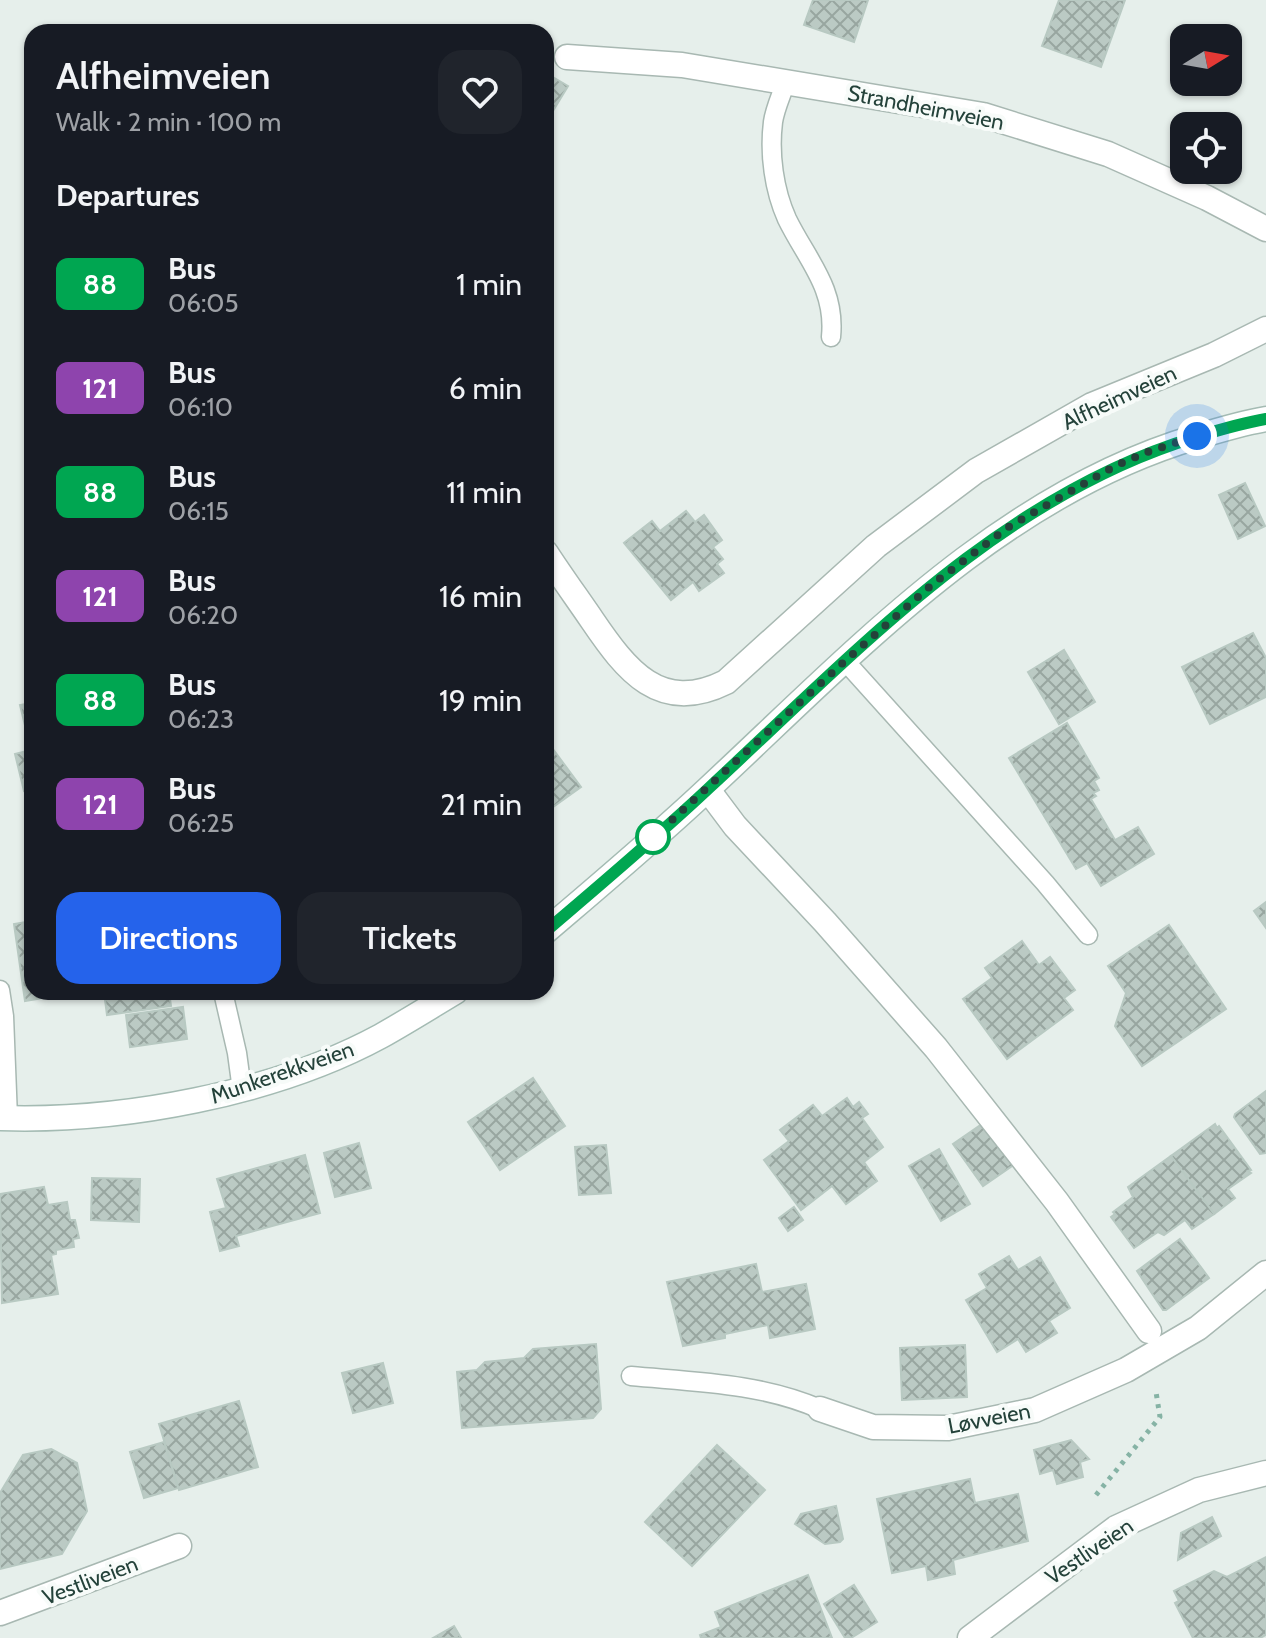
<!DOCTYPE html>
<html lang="en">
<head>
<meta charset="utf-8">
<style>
  :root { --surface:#171b24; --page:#20242c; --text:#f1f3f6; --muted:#9ea1a6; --accent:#2563eb }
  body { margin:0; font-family:Cabin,sans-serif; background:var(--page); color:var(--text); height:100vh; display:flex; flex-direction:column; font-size:30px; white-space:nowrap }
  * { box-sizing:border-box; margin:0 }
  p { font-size:26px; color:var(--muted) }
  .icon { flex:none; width:44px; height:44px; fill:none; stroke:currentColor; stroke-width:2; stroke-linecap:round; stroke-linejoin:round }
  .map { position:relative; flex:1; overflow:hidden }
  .panel { position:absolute; left:24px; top:24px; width:530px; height:976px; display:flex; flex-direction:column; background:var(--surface); border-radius:24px; box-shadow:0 2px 6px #0004 }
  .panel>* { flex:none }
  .badge { padding:0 16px; border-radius:12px; font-size:28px; line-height:52px }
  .needle { width:52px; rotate:79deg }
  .tools { position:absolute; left:1170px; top:24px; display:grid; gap:16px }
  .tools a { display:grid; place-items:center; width:72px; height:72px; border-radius:16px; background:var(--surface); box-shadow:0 2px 6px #0004; font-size:40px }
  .you { position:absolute; width:40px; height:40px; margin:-20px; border:6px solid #fff; border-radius:50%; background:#1a73e8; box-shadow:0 0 0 12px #1a73e833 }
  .map>.badge { position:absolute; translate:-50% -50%; box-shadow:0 0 0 4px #fff }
  h2 { padding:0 32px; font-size:30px; line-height:72px }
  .round { display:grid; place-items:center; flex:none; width:84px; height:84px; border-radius:24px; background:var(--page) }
  .overview { display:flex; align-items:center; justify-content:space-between; height:136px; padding:0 32px }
  h1 { font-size:38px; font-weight:600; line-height:60px }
  .primary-button { display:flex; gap:16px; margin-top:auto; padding:16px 32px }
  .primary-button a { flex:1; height:92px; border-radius:24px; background:var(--accent); color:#fff; font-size:32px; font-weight:600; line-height:92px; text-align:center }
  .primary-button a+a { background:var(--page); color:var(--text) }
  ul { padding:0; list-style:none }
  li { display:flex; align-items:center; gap:24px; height:104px; padding:0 32px }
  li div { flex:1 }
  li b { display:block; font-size:30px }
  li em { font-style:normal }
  li .badge { min-width:88px; font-weight:700; text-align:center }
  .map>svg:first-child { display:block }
  .building { fill:url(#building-cross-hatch); stroke:#b8c9c2; stroke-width:2 }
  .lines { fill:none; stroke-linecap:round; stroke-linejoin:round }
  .service-casing { stroke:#a8b8b2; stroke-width:21 }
  .minor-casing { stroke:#a8b8b2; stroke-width:27 }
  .secondary-casing { stroke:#a4bbb3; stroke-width:27 }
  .path { stroke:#86b3a5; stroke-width:5; stroke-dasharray:4 6; stroke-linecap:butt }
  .service { stroke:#fff; stroke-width:18 }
  .minor { stroke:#fff; stroke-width:24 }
  .secondary { stroke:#fff; stroke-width:24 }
  .line-casing { stroke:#fff; stroke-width:18 }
  .line { stroke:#00a651; stroke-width:12 }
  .walk { stroke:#24423a; stroke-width:8; stroke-dasharray:0 14.4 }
  .stop-dot { fill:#fff; stroke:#00a651; stroke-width:4 }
  .labels { text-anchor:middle; stroke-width:8; stroke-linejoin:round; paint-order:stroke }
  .street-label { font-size:22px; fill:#24423a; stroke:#f7fbf9 }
</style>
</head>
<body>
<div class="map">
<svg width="1266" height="1638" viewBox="0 0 1266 1638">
  <defs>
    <pattern id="building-cross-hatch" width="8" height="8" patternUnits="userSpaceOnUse" patternTransform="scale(2)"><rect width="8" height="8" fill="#bbcac4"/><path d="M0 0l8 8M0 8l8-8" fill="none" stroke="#98a6a0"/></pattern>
  </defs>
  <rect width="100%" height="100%" fill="#e6efeb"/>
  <g class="building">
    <path d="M813 0H868L854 42 804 25Z"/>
    <path d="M1059 0H1125L1101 67 1042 46Z"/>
    <path d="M546 73 568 86 553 111 546 107Z"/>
    <path d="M1245 483 1265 526 1238 539 1219 495Z"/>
    <path d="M686 511 695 522 704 515 722 540 713 547 723 559 717 564 724 573 699 591 693 582 671 600 624 543 652 521 660 531Z"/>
    <path d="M1253 633 1266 658V697L1210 724 1182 667Z"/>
    <path d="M1064 650 1095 702 1059 724 1028 672Z"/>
    <path d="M32 703V789L24 791 15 754 31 750 20 705Z"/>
    <path d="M1067 723 1099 778 1094 781 1099 790 1093 793 1096 796 1091 799 1115 840 1138 827 1154 854 1101 886 1087 863 1076 869 1009 758Z"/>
    <path d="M547 741 581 787 546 812V742Z"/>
    <path d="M1266 902V928L1254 911Z"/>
    <path d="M32 921V992H59L60 995 25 1001 14 924Z"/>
    <path d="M1169 925 1226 1009 1142 1066 1115 1026 1126 993 1108 966Z"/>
    <path d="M1022 941 1039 965 1050 957 1075 990 1064 998 1073 1010 1007 1059 963 999 992 978 985 968Z"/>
    <path d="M104 992H169L171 1006 107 1015Z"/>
    <path d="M183 1007 187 1039 130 1047 126 1015Z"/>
    <path d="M533 1078 565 1126 500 1170 468 1122Z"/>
    <path d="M1266 1091V1153L1260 1154 1234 1117 1235 1114Z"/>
    <path d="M847 1098 853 1107 859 1102 868 1114 862 1118 883 1147 864 1162 877 1181 846 1204 832 1186 801 1210 764 1160 789 1141 780 1130 813 1105 822 1116Z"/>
    <path d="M985 1122 1015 1164 983 1186 953 1144Z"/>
    <path d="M1215 1124 1217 1128 1219 1126 1251 1170 1248 1171 1251 1173 1228 1189 1235 1198 1214 1214 1171 1156Z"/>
    <path d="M359 1143 371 1188 335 1197 324 1153Z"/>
    <path d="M606 1145 611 1193 579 1195 575 1147Z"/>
    <path d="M939 1149 970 1204 941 1221 909 1166Z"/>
    <path d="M305 1155 320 1213 236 1236 239 1246 220 1251 210 1212 226 1208 217 1179Z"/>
    <path d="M1171 1156 1214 1214 1192 1229 1185 1220 1164 1235 1158 1232 1134 1248 1111 1217 1115 1214 1113 1212 1133 1197 1128 1187Z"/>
    <path d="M92 1178 140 1179 139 1222 91 1220Z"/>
    <path d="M44 1187 48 1205 67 1202 70 1220H75L79 1238 73 1239 74 1247 56 1250V1254L51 1255 58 1294 2 1303 0 1194Z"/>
    <path d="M794 1207 803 1220 788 1231 779 1218Z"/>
    <path d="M1180 1239 1209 1278 1166 1310H1163L1137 1271Z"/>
    <path d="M1009 1256 1018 1270 1040 1257 1070 1308 1049 1321 1057 1333 1026 1352 1018 1339 997 1352 966 1300 987 1288 979 1274Z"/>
    <path d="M756 1264 762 1292 806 1284 815 1329 770 1338 768 1325 725 1334V1338L683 1346 667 1282Z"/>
    <path d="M596 1344 601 1409 593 1418 462 1428 457 1372 477 1370 485 1362 524 1358 533 1349Z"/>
    <path d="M965 1345 967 1397 902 1400 900 1348Z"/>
    <path d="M383 1363 393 1403 353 1413 342 1373Z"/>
    <path d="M239 1401 258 1467 179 1490 159 1424Z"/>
    <path d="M1071 1440 1089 1459 1080 1462 1083 1477 1057 1484 1053 1470 1040 1474 1034 1450Z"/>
    <path d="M164 1442 178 1488 144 1498 130 1452Z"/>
    <path d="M717 1445 765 1490 692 1566 645 1522Z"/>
    <path d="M51 1449 77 1463 87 1511 62 1554 0 1569V1493L23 1455Z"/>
    <path d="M970 1479 975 1503 1018 1494 1028 1541 953 1560 955 1574 928 1580 926 1566 892 1573 877 1499Z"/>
    <path d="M836 1506 843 1539 840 1542 825 1544 795 1524 801 1514Z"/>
    <path d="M1212 1517 1221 1536 1178 1560 1181 1533Z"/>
    <path d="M1266 1557V1635L1260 1638H1193L1175 1603 1179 1601 1174 1591 1214 1571 1227 1577Z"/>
    <path d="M808 1575 832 1638H701L700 1635 721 1627 715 1612Z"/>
    <path d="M854 1585 877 1622 851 1638H845L824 1604Z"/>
    <path d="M454 1626 461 1638H433Z"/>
  </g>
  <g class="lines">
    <defs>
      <g id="service">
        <path d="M786 81C782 94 775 108 773 122 769 154 774 190 787 219 807 260 836 288 831 337"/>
        <path d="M845 661 1045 883 1088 935"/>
        <path d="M0 990 4 1016 8 1118"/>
        <path d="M223 992 237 1053 242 1090"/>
        <path d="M631 1376C696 1382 760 1383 820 1409"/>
      </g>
      <g id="minor">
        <path d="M567 57 682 65 983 115 1108 154 1207 198 1266 229"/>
        <path d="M546 553C561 576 577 598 592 620 626 670 660 715 726 682L876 546 976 471 1092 405 1214 355 1266 329"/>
        <path d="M708 790 735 826 825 922 936 1048 1057 1202 1149 1331"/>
        <path d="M820 1409 873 1427 948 1428 1035 1410 1126 1370 1198 1328 1266 1273"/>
        <path d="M0 1613 179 1546"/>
        <path d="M970 1638 1116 1528 1199 1490 1266 1473"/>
      </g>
      <g id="secondary">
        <path d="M546 931C601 884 657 837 710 787 855 652 1000 495 1196 437 1219 430 1242 423 1266 419"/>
        <path d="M0 1118C122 1122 274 1094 381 1036 406 1022 430 1007 455 992"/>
      </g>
    </defs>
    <use href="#service" class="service-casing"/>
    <use href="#minor" class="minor-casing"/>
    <use href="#secondary" class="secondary-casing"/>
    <path class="path" d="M1096 1495 1160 1417 1156 1392"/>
    <use href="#service" class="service"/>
    <use href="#minor" class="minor"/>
    <use href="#secondary" class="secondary"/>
  </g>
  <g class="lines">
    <defs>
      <path id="line" d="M546 931C601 884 657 837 710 787 856 652 1000 496 1196 437 1219 430 1242 423 1266 419"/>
    </defs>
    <use href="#line" class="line-casing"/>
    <use href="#line" class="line"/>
    <path class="walk" d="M653 837 647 843 845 661 934 583 1010 526 1115 466 1150 451 1197 436"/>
  </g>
  <circle class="stop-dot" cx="653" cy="837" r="16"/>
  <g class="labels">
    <g class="street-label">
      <text transform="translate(926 107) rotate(11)" y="8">Strandheimveien</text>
      <text transform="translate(1119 397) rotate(-25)" y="8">Alfheimveien</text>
      <text transform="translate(282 1072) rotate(-19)" y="8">Munkerekkveien</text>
      <text transform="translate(989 1418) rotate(-11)" y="8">Løvveien</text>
      <text transform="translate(1089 1551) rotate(-34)" y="8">Vestliveien</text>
      <text transform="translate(90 1580) rotate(-21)" y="8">Vestliveien</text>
    </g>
  </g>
</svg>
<div class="tools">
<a><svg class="needle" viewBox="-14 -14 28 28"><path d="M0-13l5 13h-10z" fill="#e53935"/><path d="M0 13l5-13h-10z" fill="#9ea1a6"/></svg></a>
<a><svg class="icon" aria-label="locate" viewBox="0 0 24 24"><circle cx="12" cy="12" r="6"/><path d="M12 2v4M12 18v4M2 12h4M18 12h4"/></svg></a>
</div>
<div class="you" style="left:1197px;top:436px"></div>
<section class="panel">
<div class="overview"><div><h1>Alfheimveien</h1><p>Walk · 2 min · 100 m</p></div><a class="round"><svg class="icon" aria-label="heart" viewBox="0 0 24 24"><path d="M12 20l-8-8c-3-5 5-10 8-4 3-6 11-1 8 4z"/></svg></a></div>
<h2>Departures</h2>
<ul>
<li><span class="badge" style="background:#00a651;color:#fff">88</span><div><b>Bus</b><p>06:05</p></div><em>1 min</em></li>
<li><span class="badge" style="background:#8e44ad;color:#fff">121</span><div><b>Bus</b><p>06:10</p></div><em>6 min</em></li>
<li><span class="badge" style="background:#00a651;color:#fff">88</span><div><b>Bus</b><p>06:15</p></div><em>11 min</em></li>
<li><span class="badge" style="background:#8e44ad;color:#fff">121</span><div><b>Bus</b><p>06:20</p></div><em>16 min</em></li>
<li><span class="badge" style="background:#00a651;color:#fff">88</span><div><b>Bus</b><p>06:23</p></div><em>19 min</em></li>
<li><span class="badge" style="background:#8e44ad;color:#fff">121</span><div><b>Bus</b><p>06:25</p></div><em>21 min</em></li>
</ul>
<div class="primary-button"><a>Directions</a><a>Tickets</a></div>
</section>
</div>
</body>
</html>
